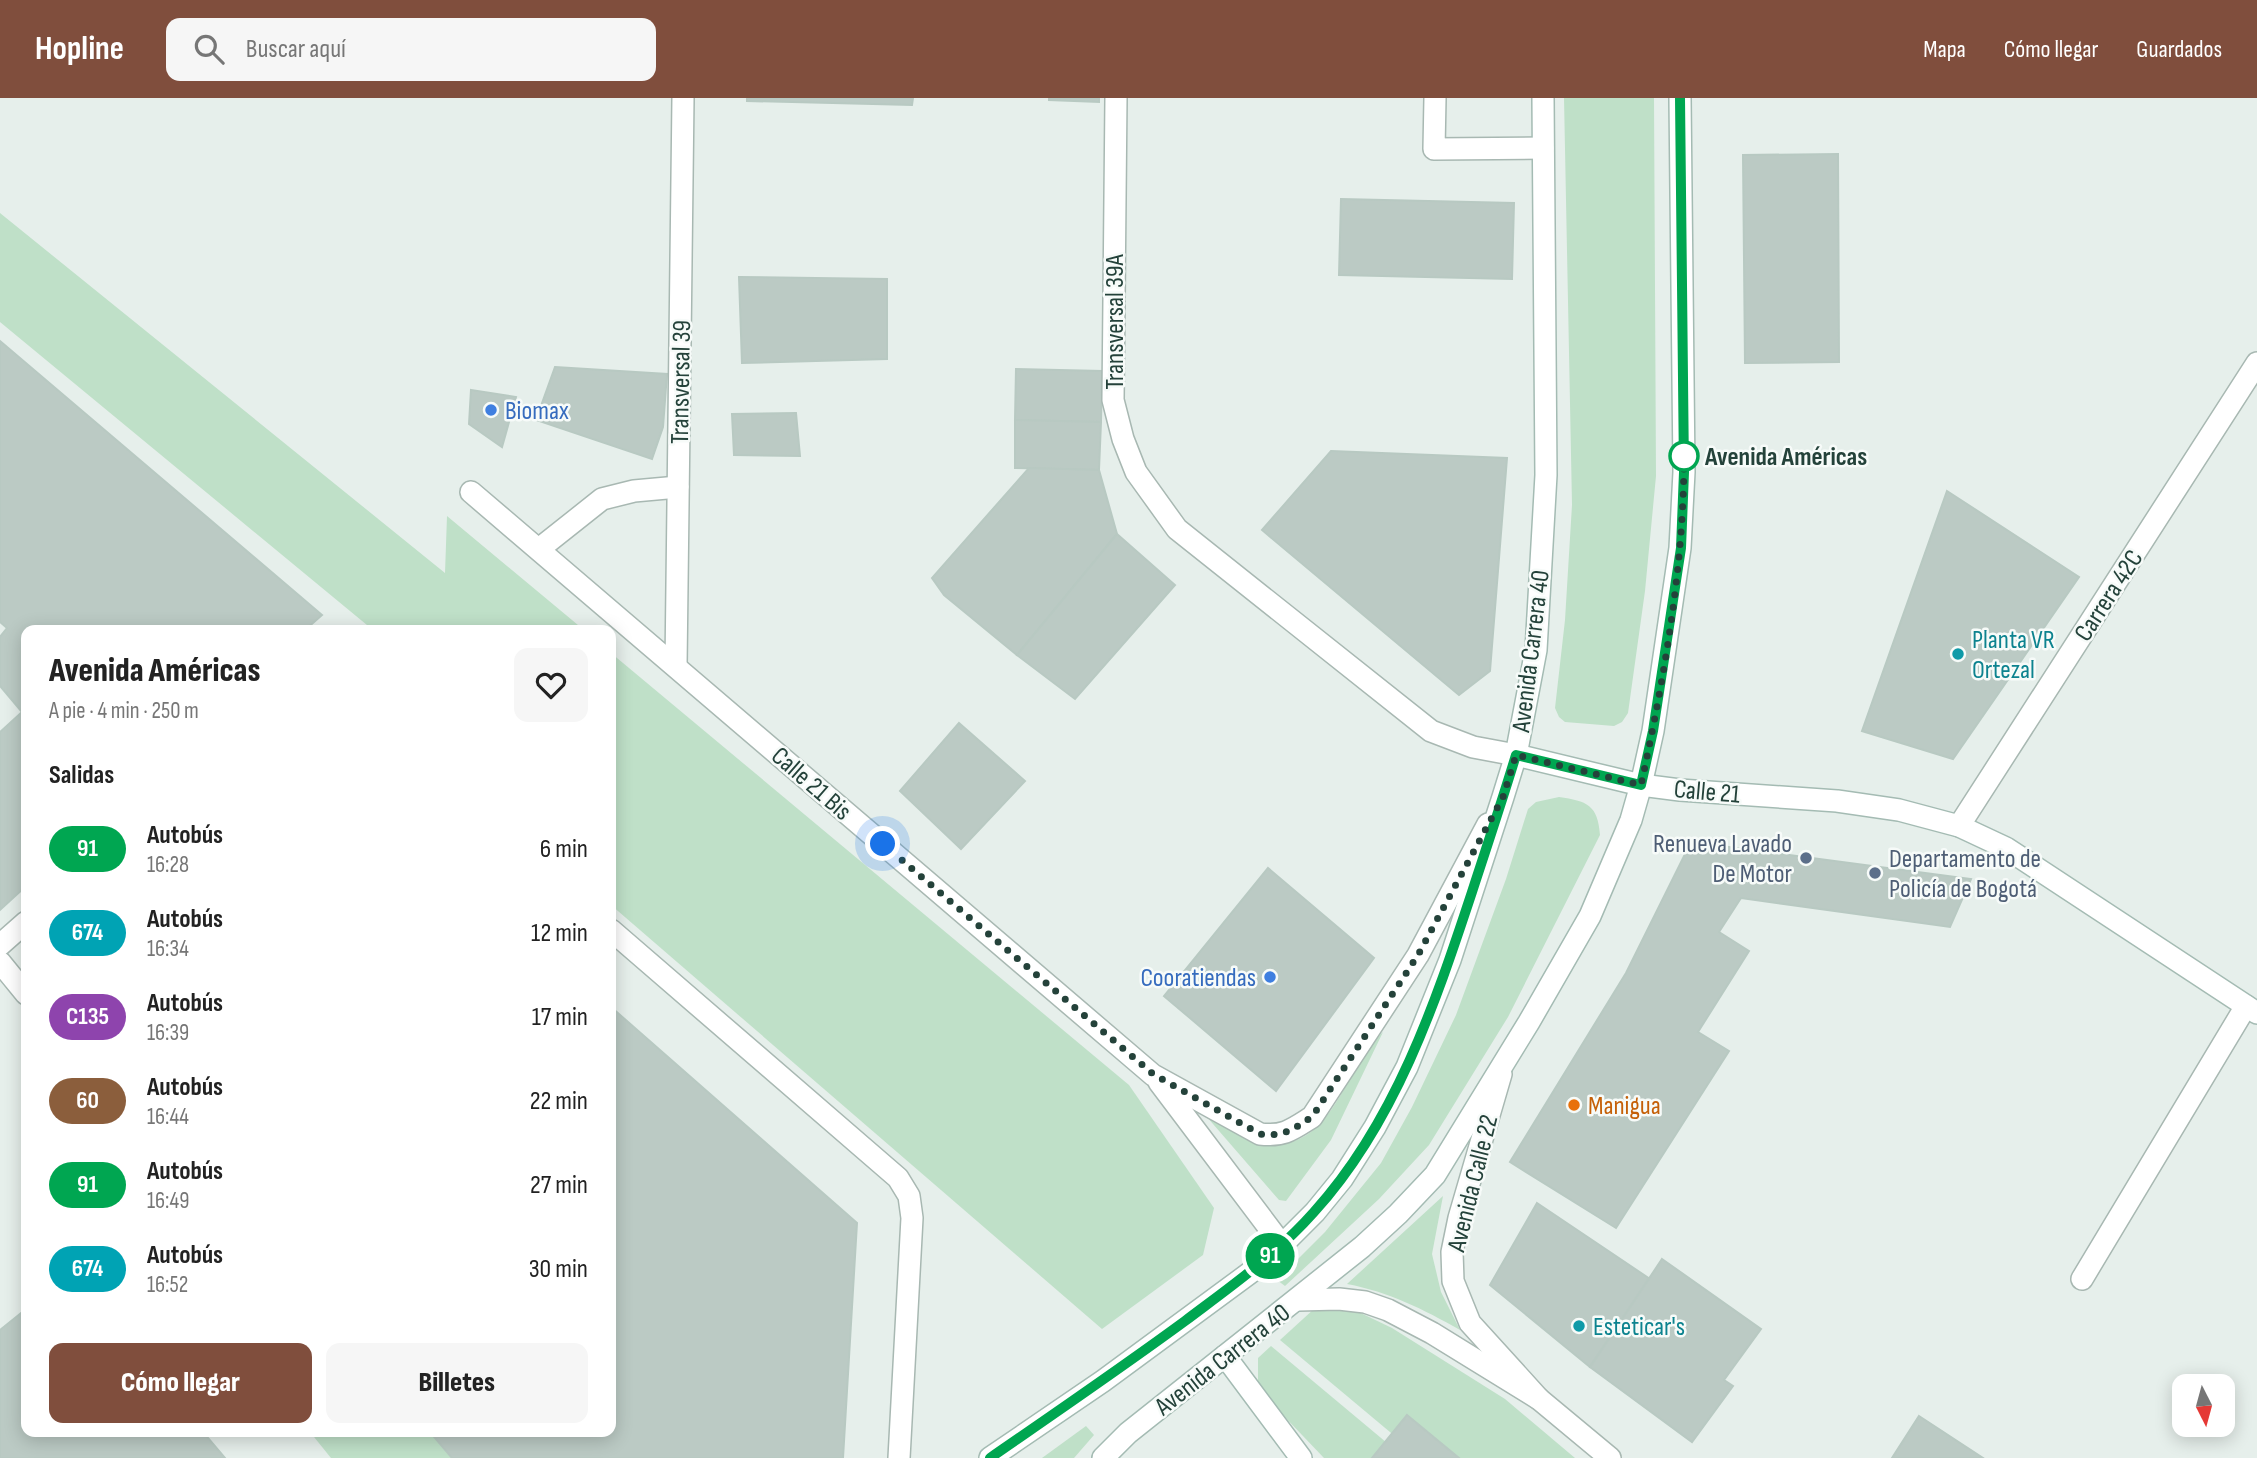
<!DOCTYPE html>
<html lang="es">
<head>
<meta charset="utf-8">
<style>
  :root { --surface:#fff; --page:#f6f6f6; --text:#222; --muted:#767676; --accent:#804e3d }
  body { margin:0; font-family:"Sofia Sans Condensed",sans-serif; background:var(--page); color:var(--text); height:100vh; display:flex; flex-direction:column; font-size:26px; white-space:nowrap }
  * { box-sizing:border-box; margin:0 }
  p { font-size:23px; color:var(--muted) }
  .icon { flex:none; width:38px; height:38px; fill:none; stroke:currentColor; stroke-width:2; stroke-linecap:round; stroke-linejoin:round }
  .map { position:relative; flex:1; overflow:hidden }
  .panel { position:absolute; left:21px; top:527px; width:595px; height:812px; display:flex; flex-direction:column; background:var(--surface); border-radius:14px; box-shadow:0 4px 18px #0003 }
  .panel>* { flex:none }
  .badge { padding:0 14px; border-radius:23px; font-size:24px; line-height:46px }
  .needle { width:46px; rotate:174deg }
  .buttons { position:absolute; left:2172px; top:1276px; display:grid; gap:14px }
  .buttons a { display:grid; place-items:center; width:63px; height:63px; border-radius:14px; background:var(--surface); box-shadow:0 4px 18px #0003; font-size:35px }
  .you { position:absolute; width:35px; height:35px; margin:-18px; border:5px solid #fff; border-radius:50%; background:#1a73e8; box-shadow:0 0 0 10px #1a73e833 }
  .map>.badge { position:absolute; translate:-50% -50%; box-shadow:0 0 0 4px #fff }
  h2 { padding:0 28px; font-size:26px; line-height:63px }
  .round { display:grid; place-items:center; flex:none; width:74px; height:74px; border-radius:14px; background:var(--page) }
  .summary { display:flex; align-items:center; justify-content:space-between; height:119px; padding:0 28px }
  h1 { font-size:33px; font-weight:800; line-height:52px }
  .primary-button { display:flex; gap:14px; margin-top:auto; padding:14px 28px }
  .primary-button a { flex:1; height:80px; border-radius:14px; background:var(--accent); color:#fff; font-size:28px; font-weight:800; line-height:80px; text-align:center }
  .primary-button a+a { background:var(--page); color:var(--text) }
  ul { padding:0; list-style:none }
  li { display:flex; align-items:center; gap:21px; height:84px; padding:0 28px }
  li div { flex:1 }
  li b { display:block; font-size:26px }
  li em { font-style:normal }
  li .badge { min-width:77px; font-weight:700; text-align:center }
  header { display:flex; align-items:center; gap:42px; box-sizing:border-box; height:98px; padding:0 35px; background:var(--accent); color:#fff }
  header strong { font-size:33px }
  nav { display:flex; gap:38px; margin-inline-start:auto; font-size:24px }
  .search { width:490px; height:63px; background:var(--page); display:flex; align-items:center; gap:18px; box-sizing:border-box; padding:0 24px; border-radius:14px; color:var(--muted); font-size:26px }
  .map>svg:first-child { display:block }
  .green { fill:#bfe0c8 }
  .building { fill:#bbcac4; stroke:#b8c9c2; stroke-width:2 }
  .lines { fill:none; stroke-linecap:round; stroke-linejoin:round }
  .lane-casing { stroke:#a8b8b2; stroke-width:24 }
  .street-casing { stroke:#a8b8b2; stroke-width:24 }
  .secondary-casing { stroke:#a4bbb3; stroke-width:24 }
  .lane { stroke:#fff; stroke-width:21 }
  .street { stroke:#fff; stroke-width:21 }
  .secondary { stroke:#fff; stroke-width:21 }
  .line-casing { stroke:#fff; stroke-width:16 }
  .line { stroke:#00a651; stroke-width:10 }
  .walk { stroke:#24423a; stroke-width:7; stroke-dasharray:0 12.6 }
  .shop-dot { fill:#3f7fe0; stroke:#f7fbf9; stroke-width:2.5 }
  .stop-dot { fill:#fff; stroke:#00a651; stroke-width:3.5 }
  .culture-dot { fill:#0f9aa8; stroke:#f7fbf9; stroke-width:2.5 }
  .service-dot { fill:#5c6f8a; stroke:#f7fbf9; stroke-width:2.5 }
  .food-dot { fill:#e8710a; stroke:#f7fbf9; stroke-width:2.5 }
  .labels { text-anchor:middle; stroke-width:5; stroke-linejoin:round; paint-order:stroke }
  .street-label { font-size:26px; fill:#24423a; stroke:#f7fbf9 }
  .shop-label { font-size:26px; fill:#366cbe; stroke:#f7fbf9; text-anchor:start }
  .stop-label { font-size:26px; font-weight:bold; fill:#24423a; stroke:#f7fbf9; text-anchor:start }
  .culture-label { font-size:26px; fill:#0d838f; stroke:#f7fbf9; text-anchor:start }
  .service-label { font-size:26px; fill:#4e5e75; stroke:#f7fbf9; text-anchor:end }
  .food-label { font-size:26px; fill:#c56008; stroke:#f7fbf9; text-anchor:start }
</style>
</head>
<body>
<header>
<strong>Hopline</strong>
<div class="search"><svg class="icon" aria-label="search" viewBox="0 0 24 24"><circle cx="10" cy="10" r="6"/><path d="M15 15l6 6"/></svg>Buscar aquí</div>
<nav><a>Mapa</a><a>Cómo llegar</a><a>Guardados</a></nav>
</header>
<div class="map">
<svg width="2257" height="1360" viewBox="0 0 2257 1360">
  <rect width="100%" height="100%" fill="#e6efeb"/>
  <g class="green">
    <path d="M1564 0H1654L1656 378 1645 493 1628 615 1622 624 1614 628 1565 624 1559 619 1555 610 1565 522 1572 407Z"/>
    <path d="M0 115 445 475 447 418 584 532H373L0 224Z"/>
    <path d="M611 555 1129 987 1214 1110 1203 1157 1102 1231 611 807Z"/>
    <path d="M1559 699C1587 703 1598 707 1600 737L1508 919 1429 1047 1379 1101 1285 1188 1277 1182 1325 1134 1381 1065 1412 1009 1456 917 1506 781 1528 711 1536 704Z"/>
    <path d="M1383 934 1331 1042 1286 1103 1279 1102 1200 1011C1216 1019 1260 1043 1274 1045 1325 1050 1345 982 1368 950 1372 944 1378 939 1383 934Z"/>
    <path d="M1443 1098 1432 1156 1441 1194 1460 1232C1423 1211 1389 1194 1347 1186Z"/>
    <path d="M1346 1208 1392 1230 1505 1301 1575 1360H1421L1280 1242 1315 1210Z"/>
    <path d="M1271 1248 1405 1360H1324L1258 1291V1260Z"/>
    <path d="M1086 1328 1094 1337 1074 1360H1042Z"/>
    <path d="M310 1334H430L452 1360H331Z"/>
  </g>
  <g class="building">
    <path d="M747 0H913L912 7 747 3Z"/>
    <path d="M1049 0H1099V4L1049 2Z"/>
    <path d="M1838 56 1839 264 1745 265 1743 57Z"/>
    <path d="M1341 101 1514 105 1512 181 1339 177Z"/>
    <path d="M739 179 887 181V261L742 265Z"/>
    <path d="M0 243 322 517 305 532H26V788L0 812V634L22 614 0 588V539L7 530 0 524Z"/>
    <path d="M555 269 667 276 663 329 652 361 536 322Z"/>
    <path d="M1016 271 1102 273 1101 324 1015 322Z"/>
    <path d="M471 292 516 299 502 349 469 326Z"/>
    <path d="M796 315 800 358 734 357 732 316Z"/>
    <path d="M1015 322 1101 324 1099 372 1015 370Z"/>
    <path d="M1331 353 1507 360 1490 573 1459 597 1262 432Z"/>
    <path d="M1029 370 1099 372 1117 436 1017 557 944 497 932 480Z"/>
    <path d="M1947 393 2079 479 1953 661 1862 633Z"/>
    <path d="M1117 436 1175 487 1075 601 1017 557Z"/>
    <path d="M959 625 1025 683 961 751 900 693Z"/>
    <path d="M1691 744 1971 781 1950 829 1741 800 1719 834 1749 853 1698 934 1729 953 1616 1130 1510 1064 1626 875Z"/>
    <path d="M1268 770 1374 860 1276 993 1164 898Z"/>
    <path d="M611 909 857 1125 843 1360H452L430 1334H611Z"/>
    <path d="M1537 1105 1650 1181 1590 1269 1490 1187Z"/>
    <path d="M1662 1161 1761 1231 1724 1282 1733 1288 1692 1344 1590 1269Z"/>
    <path d="M26 1211V1334H203L225 1360H0V1232Z"/>
    <path d="M1407 1317 1459 1360H1372Z"/>
    <path d="M1919 1318 1983 1360H1892Z"/>
  </g>
  <g class="lines">
    <defs>
      <g id="lane">
        <path d="M1435 0 1434 51 1543 50"/>
        <path d="M539 451 602 401 634 393 678 389"/>
        <path d="M611 832 898 1080 909 1098 912 1120 899 1360"/>
        <path d="M0 864 26 896"/>
        <path d="M2082 1181 2246 908"/>
      </g>
      <g id="street">
        <path d="M1116 0 1113 302 1123 341 1136 374 1177 431 1431 633 1473 649 1516 657"/>
        <path d="M471 394 1153 977 1260 1036C1284 1039 1293 1031 1312 1019L1418 857 1488 726"/>
        <path d="M676 568 683 0"/>
        <path d="M1959 728 2257 265"/>
        <path d="M0 847 26 824"/>
        <path d="M1501 976 1459 1120 1452 1154 1453 1183 1470 1225 1539 1301"/>
        <path d="M1159 984 1282 1147"/>
        <path d="M1298 1202 1339 1201 1365 1204 1388 1212 1432 1235 1539 1301 1610 1360"/>
      </g>
      <g id="secondary">
        <path d="M1516 657 1641 687 1680 692 1837 703 1899 712 1959 728 2006 750 2257 915"/>
        <path d="M1225 1258 1301 1360"/>
        <path d="M990 1360 1103 1283 1251 1174 1282 1147 1315 1114 1342 1081 1375 1029 1407 969 1450 862 1503 699 1516 657 1536 552 1546 377 1543 0"/>
        <path d="M1103 1360 1128 1335 1362 1149 1398 1116 1435 1077 1529 924 1590 818 1631 722 1641 687 1653 633 1680 450 1684 374 1680 0"/>
      </g>
    </defs>
    <use href="#lane" class="lane-casing"/>
    <use href="#street" class="street-casing"/>
    <use href="#secondary" class="secondary-casing"/>
    <use href="#lane" class="lane"/>
    <use href="#street" class="street"/>
    <use href="#secondary" class="secondary"/>
  </g>
  <g class="lines">
    <defs>
      <path id="line" d="M990 1360C1055 1315 1121 1270 1185 1223 1230 1189 1276 1157 1314 1114 1395 1025 1435 906 1472 794 1487 748 1502 703 1516 657L1641 687 1653 633 1681 450 1684 374 1680 0"/>
    </defs>
    <use href="#line" class="line-casing"/>
    <use href="#line" class="line"/>
    <path class="walk" d="M883 746 1153 976 1260 1036C1284 1039 1293 1031 1312 1019L1418 857 1503 699 1516 657 1641 687C1665 576 1685 462 1684 348V358"/>
  </g>
  <g class="shop-dot">
    <circle cx="491" cy="312" r="7"/>
    <circle cx="1270" cy="879" r="7"/>
  </g>
  <circle class="stop-dot" cx="1684" cy="358" r="14"/>
  <g class="culture-dot">
    <circle cx="1958" cy="556" r="7"/>
    <circle cx="1579" cy="1228" r="7"/>
  </g>
  <g class="service-dot">
    <circle cx="1806" cy="760" r="7"/>
    <circle cx="1875" cy="775" r="7"/>
  </g>
  <circle class="food-dot" cx="1574" cy="1007" r="7"/>
  <g class="labels">
    <g class="street-label">
      <text transform="translate(1114 224) rotate(-90)" y="9">Transversal 39A</text>
      <text transform="translate(680 284) rotate(-89)" y="9">Transversal 39</text>
      <text transform="translate(2108 497) rotate(-57)" y="9">Carrera 42C</text>
      <text transform="translate(1530 553) rotate(-83)" y="9">Avenida Carrera 40</text>
      <text transform="translate(812 685) rotate(41)" y="9">Calle 21 Bis</text>
      <text transform="translate(1707 693) rotate(5)" y="9">Calle 21</text>
      <text transform="translate(1472 1085) rotate(-76)" y="9">Avenida Calle 22</text>
      <text transform="translate(1222 1261) rotate(-38)" y="9">Avenida Carrera 40</text>
    </g>
    <g class="shop-label">
      <text x="505" y="321">Biomax</text>
      <text x="1256" y="888" text-anchor="end">Cooratiendas</text>
    </g>
    <g class="stop-label">
      <text x="1705" y="367">Avenida Américas</text>
    </g>
    <g class="culture-label">
      <text x="1972" y="550">Planta VR<tspan x="1972" dy="30">Ortezal</tspan></text>
      <text x="1593" y="1237">Esteticar's</text>
    </g>
    <g class="service-label">
      <text x="1792" y="754">Renueva Lavado<tspan x="1792" dy="30">De Motor</tspan></text>
      <text x="1889" y="769" text-anchor="start">Departamento de<tspan x="1889" dy="30">Policía de Bogotá</tspan></text>
    </g>
    <g class="food-label">
      <text x="1588" y="1016">Manigua</text>
    </g>
  </g>
</svg>
<div class="buttons">
<a><svg class="needle" viewBox="-14 -14 28 28"><path d="M0-13l5 13h-10z" fill="#e53935"/><path d="M0 13l5-13h-10z" fill="#767676"/></svg></a>
</div>
<div class="you" style="left:883px;top:746px"></div>
<b class="badge" style="left:1270px;top:1158px;background:#00a651;color:#fff">91</b>
<section class="panel">
<div class="summary"><div><h1>Avenida Américas</h1><p>A pie · 4 min · 250 m</p></div><a class="round"><svg class="icon" aria-label="heart" viewBox="0 0 24 24"><path d="M12 20l-8-8c-3-5 5-10 8-4 3-6 11-1 8 4z"/></svg></a></div>
<h2>Salidas</h2>
<ul>
<li><span class="badge" style="background:#00a651;color:#fff">91</span><div><b>Autobús</b><p>16:28</p></div><em>6 min</em></li>
<li><span class="badge" style="background:#00a3b4;color:#fff">674</span><div><b>Autobús</b><p>16:34</p></div><em>12 min</em></li>
<li><span class="badge" style="background:#8e44ad;color:#fff">C135</span><div><b>Autobús</b><p>16:39</p></div><em>17 min</em></li>
<li><span class="badge" style="background:#8b5e3c;color:#fff">60</span><div><b>Autobús</b><p>16:44</p></div><em>22 min</em></li>
<li><span class="badge" style="background:#00a651;color:#fff">91</span><div><b>Autobús</b><p>16:49</p></div><em>27 min</em></li>
<li><span class="badge" style="background:#00a3b4;color:#fff">674</span><div><b>Autobús</b><p>16:52</p></div><em>30 min</em></li>
</ul>
<div class="primary-button"><a>Cómo llegar</a><a>Billetes</a></div>
</section>
</div>
</body>
</html>
